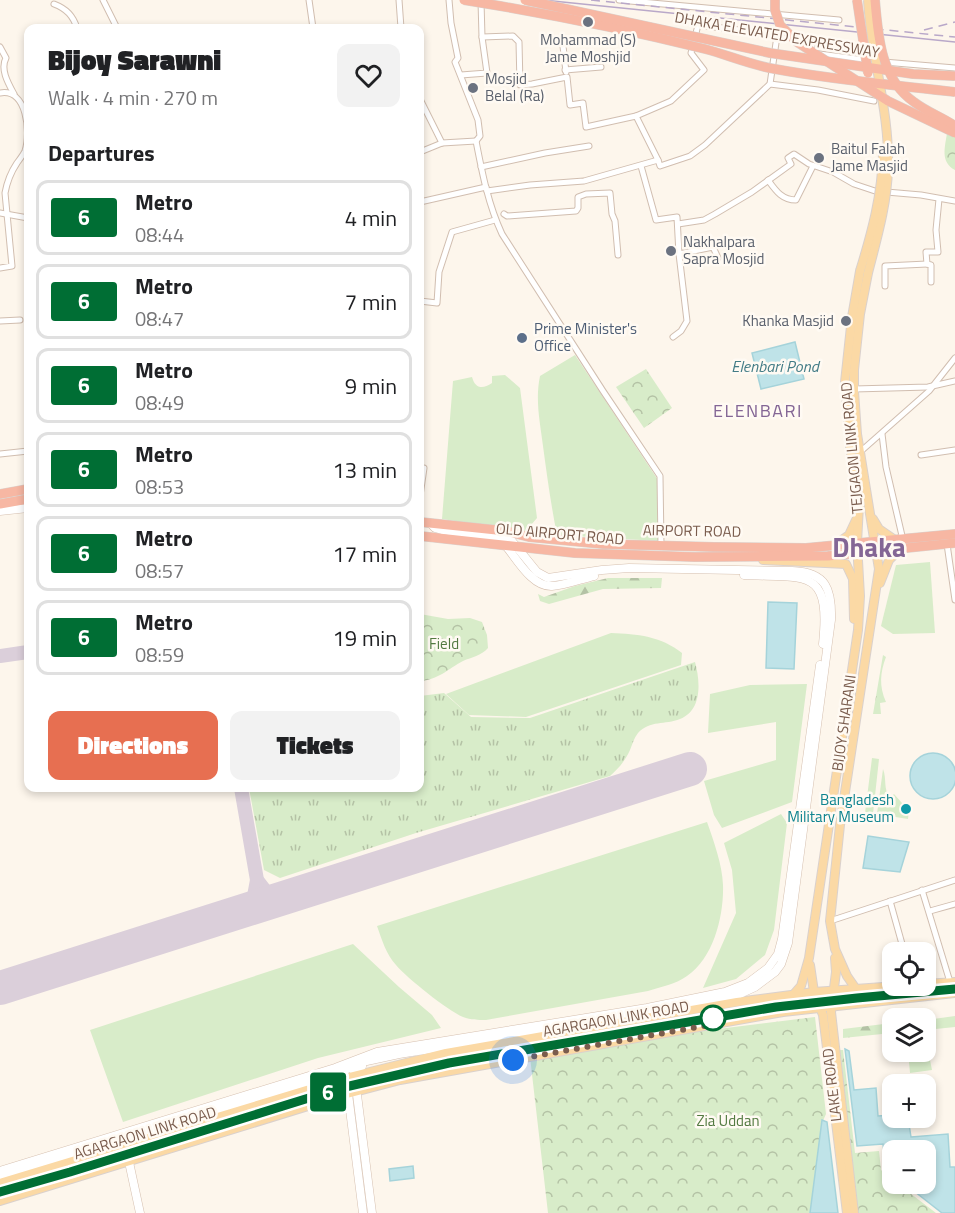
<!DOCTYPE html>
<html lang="en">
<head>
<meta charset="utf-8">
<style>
  :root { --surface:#fff; --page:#f2f2f2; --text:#202124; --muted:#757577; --line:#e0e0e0; --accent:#e76f51 }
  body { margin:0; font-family:"Titillium Web",sans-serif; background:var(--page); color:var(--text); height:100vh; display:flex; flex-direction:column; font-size:22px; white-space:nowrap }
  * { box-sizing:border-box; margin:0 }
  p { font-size:20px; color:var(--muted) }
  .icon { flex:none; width:33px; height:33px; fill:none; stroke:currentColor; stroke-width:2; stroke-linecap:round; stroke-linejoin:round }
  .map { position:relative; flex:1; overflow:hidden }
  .sheet { position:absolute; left:24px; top:24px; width:400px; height:768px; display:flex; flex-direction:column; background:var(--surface); border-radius:12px; box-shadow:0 3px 9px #0003 }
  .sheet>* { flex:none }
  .badge { padding:0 12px; border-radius:4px; font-size:21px; line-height:39px }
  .controls { position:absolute; left:882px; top:942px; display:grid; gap:12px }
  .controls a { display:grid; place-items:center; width:54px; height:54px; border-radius:12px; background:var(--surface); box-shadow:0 3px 9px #0003; font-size:30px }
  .you { position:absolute; width:30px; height:30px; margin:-15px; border:4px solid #fff; border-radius:50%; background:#1a73e8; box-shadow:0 0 0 9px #1a73e833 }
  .map>.badge { position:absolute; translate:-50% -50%; box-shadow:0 0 0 3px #fff }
  h2 { padding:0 24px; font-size:22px; line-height:54px }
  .round { display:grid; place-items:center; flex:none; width:63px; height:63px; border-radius:12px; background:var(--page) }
  .headline { display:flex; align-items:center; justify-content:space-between; height:102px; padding:0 24px }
  h1 { font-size:28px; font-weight:800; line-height:45px }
  .primary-button { display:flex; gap:12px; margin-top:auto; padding:12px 24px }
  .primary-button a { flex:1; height:69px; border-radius:12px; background:var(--accent); color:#fff; font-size:24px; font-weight:800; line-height:69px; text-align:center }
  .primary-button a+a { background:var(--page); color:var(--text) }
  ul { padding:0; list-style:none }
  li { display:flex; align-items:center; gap:18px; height:75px; margin:0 12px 9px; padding:0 12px; border:3px solid var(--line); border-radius:12px }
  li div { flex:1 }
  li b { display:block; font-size:22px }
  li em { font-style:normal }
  li .badge { min-width:66px; font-weight:700; text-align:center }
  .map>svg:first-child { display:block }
  .grass { fill:url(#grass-tufts) }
  .forest { fill:url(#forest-firs) }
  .park { fill:url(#park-crowns) }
  .garden { fill:#d8ecc9 }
  .water { fill:#bfe3e8; stroke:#a5d3da; stroke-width:1.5 }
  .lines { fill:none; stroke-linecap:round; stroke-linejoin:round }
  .taxiway { stroke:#dbcfda; stroke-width:14 }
  .runway { stroke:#dbcfda; stroke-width:34 }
  .street-casing { stroke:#d1beb0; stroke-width:7 }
  .secondary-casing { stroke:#d6c0b0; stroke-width:9 }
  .primary-casing { stroke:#dad1cd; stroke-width:10 }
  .highway-casing { stroke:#dad1cd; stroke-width:10 }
  .street { stroke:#fff; stroke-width:5 }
  .secondary { stroke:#fff; stroke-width:8 }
  .primary { stroke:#fbd9a5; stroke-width:8 }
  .highway { stroke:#f7b7a3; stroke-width:9 }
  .tram { stroke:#b9a8c9; stroke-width:1.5 }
  .rail { stroke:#b9a8c9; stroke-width:1.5; stroke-dasharray:9 6; stroke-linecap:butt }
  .primary-bridge-casing { stroke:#dad1cd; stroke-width:10; stroke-linecap:butt }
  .highway-bridge-casing { stroke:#dad1cd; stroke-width:10; stroke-linecap:butt }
  .primary-bridge { stroke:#fbd9a5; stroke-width:8 }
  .highway-bridge { stroke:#f7b7a3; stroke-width:9 }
  .line-casing { stroke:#fff; stroke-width:14 }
  .line { stroke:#006e34; stroke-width:9 }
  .walk { stroke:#7a5c4d; stroke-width:6; stroke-dasharray:0 10.8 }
  .worship-dot { fill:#6b7280; stroke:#fffaf3; stroke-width:2 }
  .service-dot { fill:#5c6f8a; stroke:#fffaf3; stroke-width:2 }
  .culture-dot { fill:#0f9aa8; stroke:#fffaf3; stroke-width:2 }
  .stop-dot { fill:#fff; stroke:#006e34; stroke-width:3 }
  .labels { text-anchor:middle; stroke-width:5; stroke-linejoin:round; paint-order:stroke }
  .street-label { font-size:15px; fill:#7a5c4d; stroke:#fffaf3 }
  .worship-label { font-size:15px; fill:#5b616d; stroke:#fffaf3; text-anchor:start }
  .service-label { font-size:15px; fill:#4e5e75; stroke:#fffaf3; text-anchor:start }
  .park-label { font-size:15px; fill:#537a41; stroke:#fffaf3 }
  .culture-label { font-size:15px; fill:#0d838f; stroke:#fffaf3; text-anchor:end }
  .water-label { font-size:16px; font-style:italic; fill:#437c86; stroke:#fffaf3 }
  .quarter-label { font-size:18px; letter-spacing:1.5px; fill:#846695; stroke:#fffaf3 }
  .town-label { font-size:27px; font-weight:bold; fill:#846695; stroke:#fffaf3 }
</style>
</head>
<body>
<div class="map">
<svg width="955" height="1213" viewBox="0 0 955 1213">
  <defs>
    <pattern id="grass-tufts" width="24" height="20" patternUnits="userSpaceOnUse" patternTransform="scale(1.5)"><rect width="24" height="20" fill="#d8ecc9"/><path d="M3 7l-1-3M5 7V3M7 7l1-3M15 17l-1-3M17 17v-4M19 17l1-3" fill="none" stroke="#b4c2a5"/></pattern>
    <pattern id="forest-firs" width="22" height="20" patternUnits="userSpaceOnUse" patternTransform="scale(1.5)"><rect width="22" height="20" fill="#d8ecc9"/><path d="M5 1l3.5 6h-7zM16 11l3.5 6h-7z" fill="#b4c2a5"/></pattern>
    <pattern id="park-crowns" width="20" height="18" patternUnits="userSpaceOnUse" patternTransform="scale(1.5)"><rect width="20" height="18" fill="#d8ecc9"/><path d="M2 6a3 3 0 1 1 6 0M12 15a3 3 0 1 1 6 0" fill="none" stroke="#b4c2a5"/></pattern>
  </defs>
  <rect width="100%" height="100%" fill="#fdf6ec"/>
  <g class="grass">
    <path d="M883 655 886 657C880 673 879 686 886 702L880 703 881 714H873Z"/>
    <path d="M695 662C700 680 703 710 680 719 665 725 650 720 638 733 634 738 632 745 630 750 625 761 619 768 610 776L416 833 280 878 264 870 249 788H420V696L444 693 471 717 530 718Z"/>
  </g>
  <g class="forest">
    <path d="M608 578H662L661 588 603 589 549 604 540 601 538 594 544 597 575 586Z"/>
    <path d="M955 1016V1027L926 1030V1020Z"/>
    <path d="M892 1023V1033L843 1038V1029Z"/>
  </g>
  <g class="park">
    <path d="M947 133 955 136V170C940 162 945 147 947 133Z"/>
    <path d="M646 369 672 408 644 428 616 387Z"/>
    <path d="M420 614 448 619 470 618 482 622 487 635 488 648C481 656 472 657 463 661 448 669 438 680 420 681Z"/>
    <path d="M815 1017 826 1114 822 1123 810 1213H548L530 1057 694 1032Z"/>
    <path d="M838 1050H843L855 1153 879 1151 881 1170 892 1179V1184H898L936 1213H857Z"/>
  </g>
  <g class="garden">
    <path d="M575 355 658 480V541L557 535C551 505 547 476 543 446 540 422 535 400 540 376Z"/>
    <path d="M505 375 520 388 537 518 525 532 442 519 453 381 472 377C475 388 482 390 492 383V376Z"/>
    <path d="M930 562 935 633 893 634 881 626 896 565Z"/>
    <path d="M611 633C638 634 660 636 682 653L681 665 526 717 469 715 446 694Z"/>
    <path d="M807 684 792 802 722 828 714 815 704 781 776 760V722L708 733 710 694 750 685Z"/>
    <path d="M872 758 879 759 873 814 865 813Z"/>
    <path d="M883 769C887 779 883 789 890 798L894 794 909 811 908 819 877 814Z"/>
    <path d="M781 814 787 823 774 930 765 955 736 979 703 988 736 913 732 870 724 843Z"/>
    <path d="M707 822C714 842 722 864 723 885 724 915 714 958 687 976 676 984 661 987 648 991L486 1020C478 1020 471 1020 463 1017 447 1010 407 978 396 965 386 954 382 940 377 926Z"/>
    <path d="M353 944 399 987 432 1015 441 1028 318 1058 123 1122 90 1030Z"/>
    <path d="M930 1060 932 1070 910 1073 909 1062Z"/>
  </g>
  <g class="water">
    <path d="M795 342 804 379 761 389 752 353Z"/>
    <path d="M768 602 797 603 794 669 766 668Z"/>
    <circle cx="933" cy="776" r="23"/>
    <path d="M868 836 909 842 900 872 863 868Z"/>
    <path d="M845 1049 849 1051 854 1090 876 1088 878 1116 892 1115V1118H908L911 1137 948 1134 950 1167H955V1213H942L905 1184H926V1150H892V1174L886 1169 883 1144 857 1146Z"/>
    <path d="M822 1120 827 1122 838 1213H810Z"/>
    <path d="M413 1166 414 1178 390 1181 389 1169Z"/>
  </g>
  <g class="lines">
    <g class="taxiway">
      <path d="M0 656 28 652"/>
      <path d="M241 788 257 880 267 893 281 899"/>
      <path d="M242 911 254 896 257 880"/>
    </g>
    <path class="runway" d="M0 988 690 769"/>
    <defs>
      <g id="street">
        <path d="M103 0 117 28"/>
        <path d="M309 0 313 28"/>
        <path d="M399 0 401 28"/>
        <path d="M449 0 451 23 458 58 455 62 478 120 480 136 476 141"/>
        <path d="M619 0 839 20"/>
        <path d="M54 4C67 9 73 16 77 28"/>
        <path d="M482 37 513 36 519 42 520 85 532 84 567 77 570 105 583 103 586 127 636 116 658 160"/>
        <path d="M563 46 566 72"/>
        <path d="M0 47 6 58C0 69 8 83 14 94"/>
        <path d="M565 70 601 67"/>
        <path d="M461 75 487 73 482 37 481 1"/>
        <path d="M770 84 777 36"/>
        <path d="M0 93C27 88 31 132 25 151 23 155 20 159 17 163 11 172 7 182 5 193L12 266 0 268"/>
        <path d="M420 99 442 143"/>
        <path d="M636 116 671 101 704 70 691 53 698 25 812 39V53L872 61 955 68"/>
        <path d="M476 141C482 172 488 204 502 234L603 391 660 476 661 545"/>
        <path d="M420 152 442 143 476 141"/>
        <path d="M641 166 656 220 677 217 679 254 713 247 718 258"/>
        <path d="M481 167 545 153 589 146"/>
        <path d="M768 180C776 191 782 200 796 200L813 166"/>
        <path d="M487 191 530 185 584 181 658 160 660 166 690 156 705 145 770 84 818 90 874 101"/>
        <path d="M420 202 486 187"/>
        <path d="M0 213 28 218"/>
        <path d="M504 214 507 216 576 211 578 208V197L586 194 610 193 612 214 615 221 618 255"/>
        <path d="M678 224 704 220 715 214 752 192 791 164 788 158 794 154 809 164 833 172 854 184 875 191 921 195 955 201"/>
        <path d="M931 282V265L927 264 926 252H938L936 230 939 199"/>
        <path d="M885 286V266L927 264"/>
        <path d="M420 301 437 303 439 272 452 232 495 220"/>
        <path d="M0 321 20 320"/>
        <path d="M673 337 681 331 687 321 679 254"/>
        <path d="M854 389 928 387 955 381"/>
        <path d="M882 434 886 467 903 540"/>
        <path d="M860 452 929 391 955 358"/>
        <path d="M0 454 28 451"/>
        <path d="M921 455 955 450"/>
        <path d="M420 468H424L420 496"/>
        <path d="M947 544 955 600"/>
        <path d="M922 890 950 982"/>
        <path d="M890 901 902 944"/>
        <path d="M930 911 955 904"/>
        <path d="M830 921 955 880"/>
      </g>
      <g id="secondary">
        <path d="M0 511 28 508"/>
        <path d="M506 546C517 559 532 587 552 586 566 585 581 579 594 576"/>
        <path d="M744 575C807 578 831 567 823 644"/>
        <path d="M362 1066 354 1071 372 1213"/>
        <path d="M346 1078 363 1213"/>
        <path d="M129 1162 140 1213"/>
        <path d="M0 1171 335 1068 377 1052 647 1008 725 992 748 983 768 968 778 954 782 939 820 665"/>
        <path d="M0 1177 337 1074 362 1062 399 1054 576 1026 733 997 755 987 775 972 781 964 788 943 831 620C832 590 827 572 792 571L629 568 602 570 548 578 537 572 511 540 442 530 435 528 431 524"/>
      </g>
      <g id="primary">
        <path d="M873 519 879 529 895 540"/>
        <path d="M836 544 849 535 856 520"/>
        <path d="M763 560 846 564 853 579 854 619"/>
        <path d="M880 583 889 560 899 550"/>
        <path d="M835 958 836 972 831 1012 854 1213"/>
        <path d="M810 965 814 992 823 1015 847 1213"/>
        <path d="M926 984 955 982"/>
        <path d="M856 989 847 976 835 949 830 921 840 825 879 569 857 434 854 391V370L860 314 868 273"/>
        <path d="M794 994 801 986 809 958 858 630 860 596 857 543 859 505 850 446 845 382 852 317 860 271"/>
        <path d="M0 1183 346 1078 446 1053 737 1002 814 992 897 986"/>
        <path d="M0 1201 347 1094 400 1080 783 1012 955 993"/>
      </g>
      <g id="highway">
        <path d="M0 494 28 489"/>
        <path d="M0 504 28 499"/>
        <path d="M420 522 506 531 529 537 603 544 714 547 806 548 955 534"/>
        <path d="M420 536 575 553 695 557 828 556 955 543"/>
      </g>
    </defs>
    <use href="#street" class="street-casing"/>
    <use href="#secondary" class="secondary-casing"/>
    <use href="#primary" class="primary-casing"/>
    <use href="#highway" class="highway-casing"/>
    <use href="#street" class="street"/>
    <use href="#secondary" class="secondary"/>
    <use href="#primary" class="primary"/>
    <use href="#highway" class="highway"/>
    <path class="tram" d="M543 0 955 42"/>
    <g class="rail">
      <path d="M591 0 955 37"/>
      <path d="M924 30 955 22"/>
      <path d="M0 1197 341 1092 408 1076 502 1058 775 1011 955 993"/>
    </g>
    <defs>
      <g id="primary-bridge">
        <path d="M868 0C871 57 890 112 888 169 887 204 877 238 868 273"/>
        <path d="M860 271C872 232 882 195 883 154"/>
      </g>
      <g id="highway-bridge">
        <path d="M464 0C545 13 625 29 705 49 728 55 750 65 775 69 834 80 895 85 955 92"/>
        <path d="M525 0 770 53 913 74 955 76"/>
        <path d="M775 0V10L780 25 797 42 888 101 955 133"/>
        <path d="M857 0 868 73"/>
        <path d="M875 0C878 37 881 79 914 102 927 112 942 117 955 126"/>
      </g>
    </defs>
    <use href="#primary-bridge" class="primary-bridge-casing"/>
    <use href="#highway-bridge" class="highway-bridge-casing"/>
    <use href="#primary-bridge" class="primary-bridge"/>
    <use href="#highway-bridge" class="highway-bridge"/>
  </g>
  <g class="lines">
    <defs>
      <path id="line" d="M0 1192 70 1172 341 1088 449 1063 776 1007 857 998 955 989"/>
    </defs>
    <use href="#line" class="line-casing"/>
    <use href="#line" class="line"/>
    <path class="walk" d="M513 1060 715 1024 713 1018"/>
  </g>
  <g class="worship-dot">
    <circle cx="588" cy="22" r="6"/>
    <circle cx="473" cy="88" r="6"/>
    <circle cx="819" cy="158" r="6"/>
    <circle cx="671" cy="251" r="6"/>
    <circle cx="846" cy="321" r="6"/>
  </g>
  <circle class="service-dot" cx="522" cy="338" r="6"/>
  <circle class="culture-dot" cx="906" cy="809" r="6"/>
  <circle class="stop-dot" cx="713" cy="1018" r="12"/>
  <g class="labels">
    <g class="street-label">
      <text transform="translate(777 35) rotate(10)" y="5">DHAKA ELEVATED EXPRESSWAY</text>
      <text transform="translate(852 448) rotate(-95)" y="5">TEJGAON LINK ROAD</text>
      <text transform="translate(692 531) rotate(1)" y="5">AIRPORT ROAD</text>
      <text transform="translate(560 534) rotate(5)" y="5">OLD AIRPORT ROAD</text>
      <text transform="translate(844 723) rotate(-82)" y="5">BIJOY SHARANI</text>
      <text transform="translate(616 1019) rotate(-10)" y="5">AGARGAON LINK ROAD</text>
      <text transform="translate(832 1085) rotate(-97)" y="5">LAKE ROAD</text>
      <text transform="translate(145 1133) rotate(-17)" y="5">AGARGAON LINK ROAD</text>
    </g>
    <g class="worship-label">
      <text x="588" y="45" text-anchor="middle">Mohammad (S)<tspan x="588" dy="17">Jame Moshjid</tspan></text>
      <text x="485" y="84">Mosjid<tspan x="485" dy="17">Belal (Ra)</tspan></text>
      <text x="831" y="154">Baitul Falah<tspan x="831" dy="17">Jame Masjid</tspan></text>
      <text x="683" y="247">Nakhalpara<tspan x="683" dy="17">Sapra Mosjid</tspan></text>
      <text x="834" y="326" text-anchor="end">Khanka Masjid</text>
    </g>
    <g class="service-label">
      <text x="534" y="334">Prime Minister's<tspan x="534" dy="17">Office</tspan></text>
    </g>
    <g class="park-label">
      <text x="444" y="649">Field</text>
      <text x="728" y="1126">Zia Uddan</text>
    </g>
    <g class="culture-label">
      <text x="894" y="805">Bangladesh<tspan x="894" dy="17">Military Museum</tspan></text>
    </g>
    <g class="water-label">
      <text x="775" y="372">Elenbari Pond</text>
    </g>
    <g class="quarter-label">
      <text x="758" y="417">ELENBARI</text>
    </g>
    <g class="town-label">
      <text x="869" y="557">Dhaka</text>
    </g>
  </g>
</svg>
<div class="controls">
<a><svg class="icon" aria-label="locate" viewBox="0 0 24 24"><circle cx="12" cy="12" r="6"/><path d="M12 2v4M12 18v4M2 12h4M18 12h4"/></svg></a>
<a><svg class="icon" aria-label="layers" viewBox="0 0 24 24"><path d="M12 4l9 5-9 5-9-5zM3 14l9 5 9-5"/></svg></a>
<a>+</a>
<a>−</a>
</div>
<div class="you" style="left:513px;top:1060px"></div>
<b class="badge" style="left:328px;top:1092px;background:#006e34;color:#fff">6</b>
<section class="sheet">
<div class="headline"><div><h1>Bijoy Sarawni</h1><p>Walk · 4 min · 270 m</p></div><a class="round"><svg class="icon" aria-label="heart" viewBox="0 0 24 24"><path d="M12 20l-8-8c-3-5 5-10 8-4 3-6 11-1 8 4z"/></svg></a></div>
<h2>Departures</h2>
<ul>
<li><span class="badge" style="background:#006e34;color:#fff">6</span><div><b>Metro</b><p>08:44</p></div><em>4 min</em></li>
<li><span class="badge" style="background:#006e34;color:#fff">6</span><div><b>Metro</b><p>08:47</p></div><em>7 min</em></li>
<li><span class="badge" style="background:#006e34;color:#fff">6</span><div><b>Metro</b><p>08:49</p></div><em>9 min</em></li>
<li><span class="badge" style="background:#006e34;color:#fff">6</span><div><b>Metro</b><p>08:53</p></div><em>13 min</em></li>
<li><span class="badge" style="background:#006e34;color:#fff">6</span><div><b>Metro</b><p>08:57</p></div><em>17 min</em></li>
<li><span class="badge" style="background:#006e34;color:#fff">6</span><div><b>Metro</b><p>08:59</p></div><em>19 min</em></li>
</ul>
<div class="primary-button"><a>Directions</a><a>Tickets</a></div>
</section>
</div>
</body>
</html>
